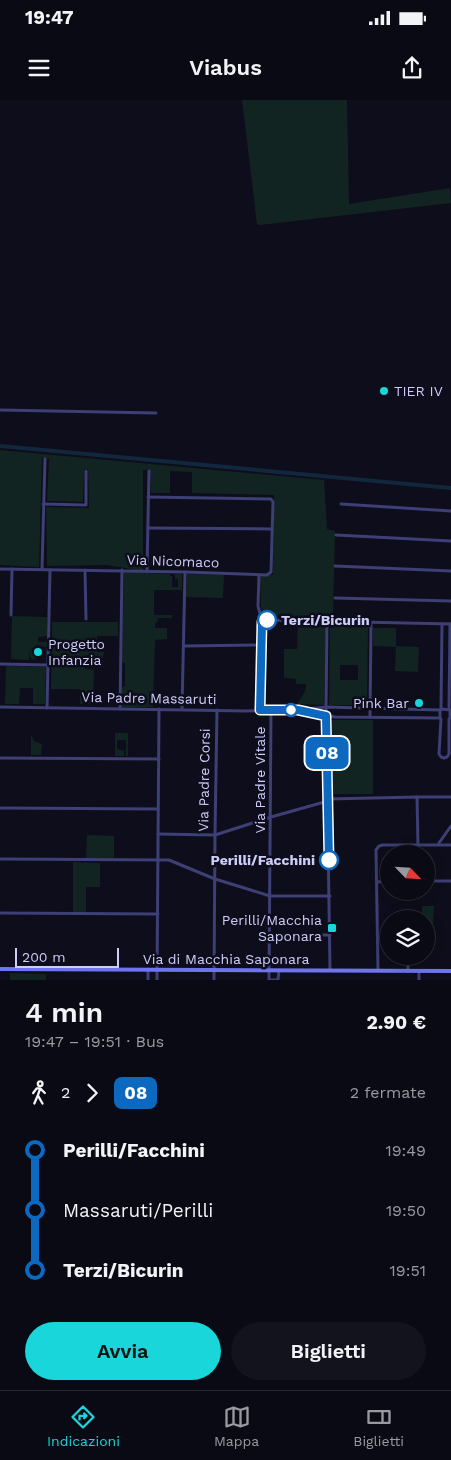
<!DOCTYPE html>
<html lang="it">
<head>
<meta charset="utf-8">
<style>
  :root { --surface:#0a0a14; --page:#13131d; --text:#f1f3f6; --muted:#999aa0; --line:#2a2b34; --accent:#18d6d9 }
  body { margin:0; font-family:"Work Sans",sans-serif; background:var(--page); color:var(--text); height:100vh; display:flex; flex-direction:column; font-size:19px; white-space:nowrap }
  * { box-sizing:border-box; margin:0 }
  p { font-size:16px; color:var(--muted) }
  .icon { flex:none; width:28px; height:28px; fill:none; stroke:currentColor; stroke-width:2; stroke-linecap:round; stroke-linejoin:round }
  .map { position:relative; height:880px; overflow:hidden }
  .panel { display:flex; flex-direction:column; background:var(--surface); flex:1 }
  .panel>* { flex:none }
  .badge { padding:0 10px; border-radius:8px; font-size:18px; line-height:32px }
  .needle { width:32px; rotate:115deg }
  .tools { position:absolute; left:380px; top:745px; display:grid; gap:10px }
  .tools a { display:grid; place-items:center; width:55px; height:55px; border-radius:50%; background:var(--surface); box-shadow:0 2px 12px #0003,0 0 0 1px var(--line); font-size:25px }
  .scale { position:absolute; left:15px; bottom:12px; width:104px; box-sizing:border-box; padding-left:5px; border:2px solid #ceccf9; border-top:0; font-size:14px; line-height:18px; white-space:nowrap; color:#ceccf9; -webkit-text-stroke:4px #0e0d1b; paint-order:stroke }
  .map>.badge { position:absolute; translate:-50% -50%; box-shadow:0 0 0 2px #fff }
  .legs { display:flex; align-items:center; gap:8px; height:55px; padding:0 25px; font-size:16px }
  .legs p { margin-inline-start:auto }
  .headline { display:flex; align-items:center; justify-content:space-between; height:85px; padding:0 25px }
  h1 { font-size:28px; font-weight:600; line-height:38px }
  .action { display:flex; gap:10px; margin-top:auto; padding:10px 25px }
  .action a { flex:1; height:58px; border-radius:30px; background:var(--accent); color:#111; font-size:20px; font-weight:600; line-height:58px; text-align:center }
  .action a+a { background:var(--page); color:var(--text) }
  ul { padding:0 25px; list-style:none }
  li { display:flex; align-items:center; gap:18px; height:60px; font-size:19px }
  li i { display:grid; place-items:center; width:8px; height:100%; margin:0 6px; background:currentColor }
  li i::after { content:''; width:12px; height:12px; margin:-6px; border:4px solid; border-radius:50%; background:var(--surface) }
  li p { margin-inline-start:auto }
  li:first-child i { background:linear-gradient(#0000 50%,currentColor 0) }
  li:last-child i { background:linear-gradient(currentColor 50%,#0000 0) }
  .status { display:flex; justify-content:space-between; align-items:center; height:35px; padding:0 25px; background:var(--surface); direction:ltr }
  .status svg { height:14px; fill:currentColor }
  header { display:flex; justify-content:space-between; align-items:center; height:65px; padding:0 25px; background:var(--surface); font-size:22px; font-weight:600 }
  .dock { display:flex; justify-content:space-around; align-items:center; height:70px; border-top:1px solid var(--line); background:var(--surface); font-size:14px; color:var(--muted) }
  .dock a { display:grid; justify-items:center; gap:2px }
  .dock .current { color:var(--accent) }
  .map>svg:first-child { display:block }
  .green { fill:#112422; fill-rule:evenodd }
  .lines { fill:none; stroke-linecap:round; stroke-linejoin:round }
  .canal { stroke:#12273e; stroke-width:4 }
  .street { stroke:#3d3f75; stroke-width:3 }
  .secondary { stroke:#6e75ef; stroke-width:4 }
  .line-1-casing { stroke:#fff; stroke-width:11 }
  .line-1 { stroke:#0c69bf; stroke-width:8 }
  .poi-dot { fill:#18d6d9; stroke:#0e0d1b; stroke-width:2 }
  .stop-1-dot { fill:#fff; stroke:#0c69bf; stroke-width:2.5 }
  .labels { text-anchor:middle; stroke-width:5; stroke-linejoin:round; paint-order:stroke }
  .poi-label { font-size:14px; fill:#ceccf9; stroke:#0e0d1b; text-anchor:start }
  .street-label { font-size:14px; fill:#ceccf9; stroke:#0e0d1b }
  .stop-label { font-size:14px; font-weight:bold; fill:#ceccf9; stroke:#0e0d1b; text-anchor:start }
</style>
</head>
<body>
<div class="status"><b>19:47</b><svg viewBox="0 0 49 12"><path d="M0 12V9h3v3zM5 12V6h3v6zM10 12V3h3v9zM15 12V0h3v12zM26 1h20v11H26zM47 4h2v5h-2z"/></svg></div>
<header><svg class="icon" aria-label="menu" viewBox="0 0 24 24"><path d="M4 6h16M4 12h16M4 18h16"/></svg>Viabus<svg class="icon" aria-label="share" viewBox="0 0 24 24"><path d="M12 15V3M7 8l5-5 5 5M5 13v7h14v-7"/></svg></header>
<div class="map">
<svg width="451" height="880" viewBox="0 0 451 880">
  <rect width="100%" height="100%" fill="#0e0d1b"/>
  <g class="green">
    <path d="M242 0H347L349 104 450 88 451 103 260 125 257 124Z"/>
    <path d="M0 350 324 380 327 429 335 431 333 518 265 515 261 509 260 478 261 476 273 475 274 395 192 393V372L170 371V393H151L150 370H143V471L107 465 47 466 46 407 89 408 88 369H84L83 402 47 401 49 359 42 358 39 467 0 465Z"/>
    <path d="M124 472 170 474V476H172V487H178V479H175V474H182V490H154V515H172V518H158L157 523H155V528H167V539L155 540 153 607H122V587L125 586V563L122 562Z"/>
    <path d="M187 474 224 475 223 498 186 497Z"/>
    <path d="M12 516 47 517V536L38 537V542H47L46 547H43V546L37 545 31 549 36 558 34 560 30 558V546L29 560 11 559Z"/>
    <path d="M52 522H118V536H97V552H104L103 558H93V555L85 556V569L94 570 93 604H80V589H51Z"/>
    <path d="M298 526 326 527 324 605 298 604C300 596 306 595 306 584H296V579L284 578V549H297Z"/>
    <path d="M330 527H368L367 605H329ZM340 565H358V580H340Z"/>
    <path d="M373 528H396V546L419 547 418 572 395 571 396 547 373 546Z"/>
    <path d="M6 566 46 567 45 604H33V588H20L19 604H5Z"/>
    <path d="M332 620H373V694H331Z"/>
    <path d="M115 633H128V656H126V640H117V649L124 651V656H115Z"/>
    <path d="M31 634 34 641 42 644 41 655H31Z"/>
    <path d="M87 735 114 736V758H86Z"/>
    <path d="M73 762 100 763V787H86V812H73Z"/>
    <path d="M422 806H434L433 828H426V819H422Z"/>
    <path d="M10 873 46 874V880H10Z"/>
  </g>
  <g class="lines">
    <path class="canal" d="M0 346 451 388"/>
    <g class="street">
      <path d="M0 310 156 313"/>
      <path d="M43 404 86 405V371"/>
      <path d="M341 404 451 411"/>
      <path d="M148 428 272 429"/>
      <path d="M336 435 451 441"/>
      <path d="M335 466 451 471"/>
      <path d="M0 469 185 472 267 475 271 472 273 402 271 399 148 397"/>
      <path d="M42 469 45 359"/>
      <path d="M85 470 86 519"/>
      <path d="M147 471 149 371"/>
      <path d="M259 475 258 506 262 521 260 611"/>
      <path d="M335 498 451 501"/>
      <path d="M11 515 12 469"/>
      <path d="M262 521 267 520 451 524"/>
      <path d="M327 522 326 607 330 870"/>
      <path d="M184 546 261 545"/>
      <path d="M0 564 48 565"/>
      <path d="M0 607 246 611 298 610 326 607 440 610"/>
      <path d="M47 608 50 470"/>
      <path d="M120 609 122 470"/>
      <path d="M182 609 185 472"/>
      <path d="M441 609 442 524"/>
      <path d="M301 610 335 617 440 618"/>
      <path d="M449 610 450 524"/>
      <path d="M370 617 371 523"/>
      <path d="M440 618V611L442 609 450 610V618"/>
      <path d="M441 619 439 654 441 657 444 658 447 657 449 654V619"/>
      <path d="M0 658 159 659"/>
      <path d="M417 697H451"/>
      <path d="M328 699 417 697 418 746"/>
      <path d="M0 708 158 709"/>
      <path d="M158 734 215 735 271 717 328 701"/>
      <path d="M439 743 451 726"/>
      <path d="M0 759 169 760 215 779 270 796H330"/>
      <path d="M426 781H451"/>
      <path d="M377 782 389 781"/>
      <path d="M0 813 158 814"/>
      <path d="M269 835H330"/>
      <path d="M408 856V871"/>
      <path d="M378 871 376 750 379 746 383 745H451"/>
      <path d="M148 880V869"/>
      <path d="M157 880 159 609"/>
      <path d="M214 880 215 735 217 610"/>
      <path d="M269 880 271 611"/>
      <path d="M271 880H277"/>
      <path d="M278 880 279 870"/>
      <path d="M419 880V871"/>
    </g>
    <path class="secondary" d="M0 869 451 871"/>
  </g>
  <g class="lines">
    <defs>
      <path id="line-1" d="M267 520 262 522 260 610H298L326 616 329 760"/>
    </defs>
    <use href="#line-1" class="line-1-casing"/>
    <use href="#line-1" class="line-1"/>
  </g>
  <g class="poi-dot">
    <circle cx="384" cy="291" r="5"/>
    <circle cx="38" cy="552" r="5"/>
    <circle cx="419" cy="603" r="5"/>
    <rect x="327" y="823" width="10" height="10" rx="2.5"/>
  </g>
  <g class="stop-1-dot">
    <circle cx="267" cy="520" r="9"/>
    <circle cx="291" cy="610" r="6"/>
    <circle cx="329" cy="760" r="9"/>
  </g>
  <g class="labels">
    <g class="poi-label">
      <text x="394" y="296">TIER IV</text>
      <text x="48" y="549">Progetto<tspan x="48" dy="16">Infanzia</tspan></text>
      <text x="409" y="608" text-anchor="end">Pink Bar</text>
      <text x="322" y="825" text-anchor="end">Perilli/Macchia<tspan x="322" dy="16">Saponara</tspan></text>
    </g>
    <g class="street-label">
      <text transform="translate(173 461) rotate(2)" y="5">Via Nicomaco</text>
      <text transform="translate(149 598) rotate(1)" y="5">Via Padre Massaruti</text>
      <text transform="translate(204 680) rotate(-89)" y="5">Via Padre Corsi</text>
      <text transform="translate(260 680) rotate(-90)" y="5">Via Padre Vitale</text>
      <text x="226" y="864">Via di Macchia Saponara</text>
    </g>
    <g class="stop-label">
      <text x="281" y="525">Terzi/Bicurin</text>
      <text x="315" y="765" text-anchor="end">Perilli/Facchini</text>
    </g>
  </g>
</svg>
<div class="tools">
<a><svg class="needle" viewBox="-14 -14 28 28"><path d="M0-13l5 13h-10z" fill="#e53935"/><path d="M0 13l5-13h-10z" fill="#999aa0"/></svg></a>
<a><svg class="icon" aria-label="layers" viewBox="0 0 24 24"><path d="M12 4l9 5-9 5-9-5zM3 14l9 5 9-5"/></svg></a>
</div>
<div class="scale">200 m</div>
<b class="badge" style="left:327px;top:653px;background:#0c69bf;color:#fff">08</b>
</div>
<section class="panel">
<div class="headline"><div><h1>4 min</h1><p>19:47 – 19:51 · Bus</p></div><b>2.90 €</b></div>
<div class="legs"><svg class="icon" aria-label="walk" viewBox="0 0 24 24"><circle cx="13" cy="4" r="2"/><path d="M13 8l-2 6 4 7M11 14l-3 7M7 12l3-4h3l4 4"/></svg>2<svg class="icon" aria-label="forward" viewBox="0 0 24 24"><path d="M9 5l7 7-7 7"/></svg><b class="badge" style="background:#0c69bf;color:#fff">08</b><p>2 fermate</p></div>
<ul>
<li><i style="color:#0c69bf"></i><b>Perilli/Facchini</b><p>19:49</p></li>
<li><i style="color:#0c69bf"></i><span>Massaruti/Perilli</span><p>19:50</p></li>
<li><i style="color:#0c69bf"></i><b>Terzi/Bicurin</b><p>19:51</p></li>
</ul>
<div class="action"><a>Avvia</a><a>Biglietti</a></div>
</section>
<nav class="dock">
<a class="current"><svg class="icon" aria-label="directions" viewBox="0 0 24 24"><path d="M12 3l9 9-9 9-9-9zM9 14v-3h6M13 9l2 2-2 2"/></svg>Indicazioni</a>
<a><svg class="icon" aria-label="map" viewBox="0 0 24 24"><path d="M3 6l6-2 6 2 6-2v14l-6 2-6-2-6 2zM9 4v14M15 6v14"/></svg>Mappa</a>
<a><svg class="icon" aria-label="tickets" viewBox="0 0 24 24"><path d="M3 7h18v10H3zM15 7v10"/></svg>Biglietti</a>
</nav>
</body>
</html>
